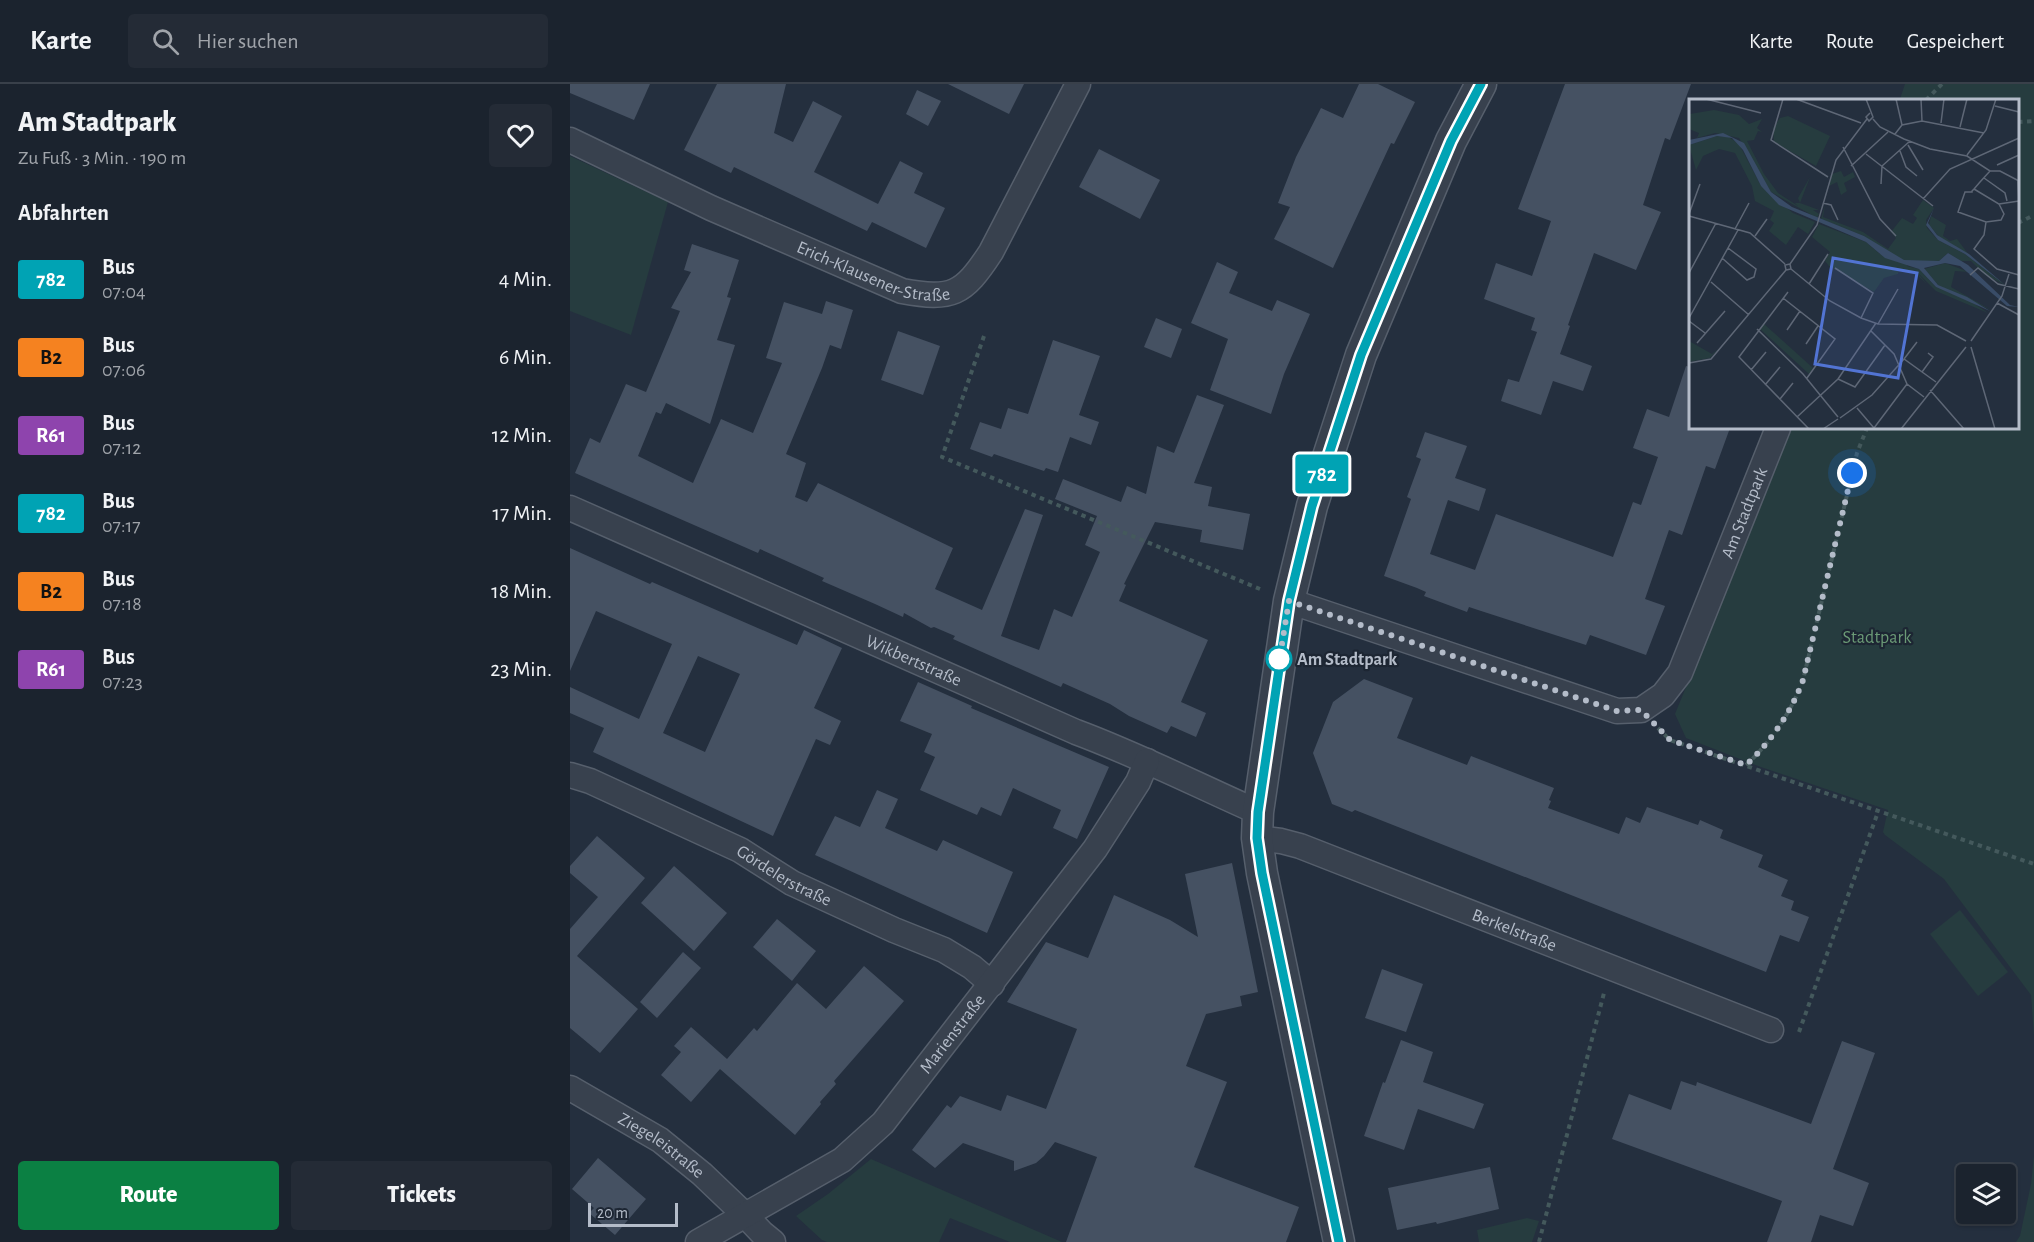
<!DOCTYPE html>
<html lang="de">
<head>
<meta charset="utf-8">
<style>
  :root { --surface:#1b232e; --page:#242b36; --text:#f1f3f6; --muted:#a0a4aa; --line:#39404a; --accent:#0b8043 }
  body { margin:0; font-family:"Alegreya Sans",sans-serif; background:var(--page); color:var(--text); height:100vh; display:flex; flex-direction:column; font-size:22px; white-space:nowrap }
  * { box-sizing:border-box; margin:0 }
  p { font-size:20px; color:var(--muted) }
  .icon { flex:none; width:33px; height:33px; fill:none; stroke:currentColor; stroke-width:2; stroke-linecap:round; stroke-linejoin:round }
  .map { position:relative; flex:1; overflow:hidden }
  .sheet { display:flex; flex-direction:column; background:var(--surface); width:570px }
  .sheet>* { flex:none }
  .badge { padding:0 12px; border-radius:4px; font-size:21px; line-height:39px }
  .fabs { position:absolute; left:1386px; top:1080px; display:grid; gap:12px }
  .fabs a { display:grid; place-items:center; width:60px; height:60px; border-radius:6px; background:var(--surface); box-shadow:0 2px 4px #0004,0 0 0 2px var(--line); font-size:30px }
  .scale { position:absolute; left:18px; bottom:15px; width:90px; box-sizing:border-box; padding-left:6px; border:3px solid #b4bcc9; border-top:0; font-size:16px; line-height:21px; white-space:nowrap; color:#b4bcc9; -webkit-text-stroke:4px #1d2633; paint-order:stroke }
  .you { position:absolute; width:30px; height:30px; margin:-15px; border:4px solid #fff; border-radius:50%; background:#1a73e8; box-shadow:0 0 0 9px #1a73e833 }
  .map>.badge { position:absolute; translate:-50% -50%; box-shadow:0 0 0 3px #fff }
  h2 { padding:0 18px; font-size:22px; line-height:54px }
  .round { display:grid; place-items:center; flex:none; width:63px; height:63px; border-radius:6px; background:var(--page) }
  .headline { display:flex; align-items:center; justify-content:space-between; height:102px; padding:0 18px }
  h1 { font-size:28px; font-weight:800; line-height:45px }
  .cta { display:flex; gap:12px; margin-top:auto; padding:12px 18px }
  .cta a { flex:1; height:69px; border-radius:6px; background:var(--accent); color:#fff; font-size:24px; font-weight:800; line-height:69px; text-align:center }
  .cta a+a { background:var(--page); color:var(--text) }
  ul { padding:0; list-style:none }
  li { display:flex; align-items:center; gap:18px; height:78px; padding:0 18px }
  li div { flex:1 }
  li b { display:block; font-size:22px }
  li em { font-style:normal }
  li .badge { min-width:66px; font-weight:700; text-align:center }
  header { display:flex; align-items:center; gap:36px; box-sizing:border-box; height:84px; padding:0 30px; background:var(--surface); border-bottom:2px solid var(--line) }
  header strong { font-size:28px }
  nav { display:flex; gap:33px; margin-inline-start:auto; font-size:21px }
  .search { width:420px; height:54px; background:var(--page); display:flex; align-items:center; gap:15px; box-sizing:border-box; padding:0 21px; border-radius:6px; color:var(--muted); font-size:22px }
  main { display:flex; flex:1; min-height:0 }
  .map>svg:first-child { display:block }
  .green { fill:#263c3f }
  .building { fill:#455162; fill-rule:evenodd }
  .lines { fill:none; stroke-linecap:round; stroke-linejoin:round }
  .minor-casing { stroke:#565f6c; stroke-width:27 }
  .tertiary-casing { stroke:#565f6c; stroke-width:33 }
  .path { stroke:#44595c; stroke-width:4; stroke-dasharray:4.5 4.5; stroke-linecap:butt }
  .minor { stroke:#38414e; stroke-width:24 }
  .tertiary { stroke:#38414e; stroke-width:30 }
  .line-casing { stroke:#fff; stroke-width:14 }
  .line { stroke:#00a3b4; stroke-width:9 }
  .walk { stroke:#b4bcc9; stroke-width:6; stroke-dasharray:0 10.8 }
  .stop-dot { fill:#fff; stroke:#00a3b4; stroke-width:3 }
  .labels { text-anchor:middle; stroke-width:4.5; stroke-linejoin:round; paint-order:stroke }
  .street-label { font-size:18px; fill:#b4bcc9; stroke:#1d2633 }
  .park-label { font-size:18px; fill:#6b9a76; stroke:#1d2633 }
  .stop-label { font-size:18px; font-weight:bold; fill:#b4bcc9; stroke:#1d2633; text-anchor:start }
  .inset-road { fill:none; stroke:#5e6776; stroke-width:1.5 }
  .view { fill:#5274d3; fill-opacity:0.15; stroke:#5274d3; stroke-width:3 }
  .inset-edge { fill:none; stroke:#b4bcc9; stroke-width:3 }
</style>
</head>
<body>
<header>
<strong>Karte</strong>
<div class="search"><svg class="icon" aria-label="search" viewBox="0 0 24 24"><circle cx="10" cy="10" r="6"/><path d="M15 15l6 6"/></svg>Hier suchen</div>
<nav><a>Karte</a><a>Route</a><a>Gespeichert</a></nav>
</header>
<main>
<section class="sheet">
<div class="headline"><div><h1>Am Stadtpark</h1><p>Zu Fuß · 3 Min. · 190 m</p></div><a class="round"><svg class="icon" aria-label="heart" viewBox="0 0 24 24"><path d="M12 20l-8-8c-3-5 5-10 8-4 3-6 11-1 8 4z"/></svg></a></div>
<h2>Abfahrten</h2>
<ul>
<li><span class="badge" style="background:#00a3b4;color:#fff">782</span><div><b>Bus</b><p>07:04</p></div><em>4 Min.</em></li>
<li><span class="badge" style="background:#f58220;color:#111">B2</span><div><b>Bus</b><p>07:06</p></div><em>6 Min.</em></li>
<li><span class="badge" style="background:#8e44ad;color:#fff">R61</span><div><b>Bus</b><p>07:12</p></div><em>12 Min.</em></li>
<li><span class="badge" style="background:#00a3b4;color:#fff">782</span><div><b>Bus</b><p>07:17</p></div><em>17 Min.</em></li>
<li><span class="badge" style="background:#f58220;color:#111">B2</span><div><b>Bus</b><p>07:18</p></div><em>18 Min.</em></li>
<li><span class="badge" style="background:#8e44ad;color:#fff">R61</span><div><b>Bus</b><p>07:23</p></div><em>23 Min.</em></li>
</ul>
<div class="cta"><a>Route</a><a>Tickets</a></div>
</section>
<div class="map">
<svg width="1464" height="1158" viewBox="0 0 1464 1158">
  <rect width="100%" height="100%" fill="#242f3e"/>
  <g class="green">
    <path d="M1335 0H1464V952L1461 911 1374 795 1315 751 1313 748 1318 726 1188 682 1116 654 1105 630 1222 344H1448V16H1334L1330 15Z"/>
    <path d="M0 72 98 118 61 251 0 227Z"/>
    <path d="M1390 826 1438 888 1408 912 1360 850Z"/>
    <path d="M1464 1071V1158H1446L1450 1152 1461 1100Z"/>
    <path d="M301 1075 492 1158H440L380 1134 369 1158H257L252 1156 226 1132 258 1110Z"/>
    <path d="M957 1134 969 1137 962 1158H909L907 1146Z"/>
  </g>
  <g class="building">
    <path d="M0 0H80L64 36 0 9Z"/>
    <path d="M147 0H216L204 49 223 58 243 17 272 32 244 88 308 120 330 77 353 89 344 109 375 124 356 164 302 138 297 147 164 83 161 89 114 66Z"/>
    <path d="M378 0H454L439 30Z"/>
    <path d="M789 0H808L845 18 824 60 821 59 763 184 704 155 720 123 708 119 726 73 751 24 773 34Z"/>
    <path d="M995 0H1121L1100 56 1095 54 1073 121 1091 128 1066 186 1024 169 998 241 1000 242 990 270 1022 282 1013 307 983 297 971 331 931 317 938 295 949 298 967 248 961 246 965 234 914 215 926 179 962 192 981 137 948 125Z"/>
    <path d="M347 6 371 17 358 42 336 30Z"/>
    <path d="M529 65 590 96 570 135 509 103Z"/>
    <path d="M122 160 169 176 157 213 161 214 147 256 165 261 140 340 96 319 91 330 86 328 68 372 123 399 151 335 183 349 212 279 196 274 214 218 252 230 256 217 283 226 271 265 260 261 252 284 216 370 236 379 225 413 237 418 248 399 383 464 365 505 412 526 455 425 473 431 431 552 469 566 484 525 502 533 530 468 515 461 527 432 485 415 493 395 551 418 557 402 576 410 587 362 604 369 627 311 654 321 624 399 642 403 638 422 680 430 673 466 630 458 632 446 585 438 554 500 556 501 549 517 638 556 611 618 636 629 626 653 601 642 597 649 559 632 540 620 493 599 491 603 383 555 385 552 364 543 361 544 334 529 333 533 305 520 252 497 254 494 190 465 188 469 5 389 20 354 30 359 56 300 76 308 110 227 101 224 121 188 114 186Z"/>
    <path d="M647 178 668 188 659 209 702 227 707 216 740 230 714 290 701 330 640 306 658 255 621 239Z"/>
    <path d="M586 234 612 245 601 274 574 263Z"/>
    <path d="M328 247 370 262 353 311 311 296Z"/>
    <path d="M483 256 530 272 509 331 529 338 521 361 500 353 488 388 476 384 474 387 424 370 422 373 400 365 410 338 431 345 438 324 458 330Z"/>
    <path d="M1116 282 1120 283V344H1160L1145 385 1136 382 1112 451 1099 446 1075 515 1095 522 1076 571 1020 551 1016 561 908 526 899 523 897 528 854 512 856 508 847 504 814 492 841 415 837 413 851 375 846 373 855 348 897 362 885 394 916 405 909 427 878 416 860 470 905 486 926 430 1043 473 1063 418 1071 421 1088 373 1063 364 1077 325 1099 333Z"/>
    <path d="M0 464 80 500 82 498 227 561 234 546 272 564 244 624 271 637 260 661 246 655 203 752 23 668 34 644 0 629V603L69 635 102 560 26 527 0 587ZM128 572 170 590 135 668 93 649Z"/>
    <path d="M794 595 843 614 827 654 897 681 901 672 984 704 979 716 981 717 978 724 1049 750 1056 733 1070 739 1077 723 1128 741 1130 736 1153 746 1150 754 1193 771 1188 783 1218 796 1211 812 1224 817 1221 826 1239 833 1229 858 1210 851 1196 888 785 726 782 728 762 720 743 669 763 618Z"/>
    <path d="M348 598 402 622 401 624 539 683 507 755 483 744 491 726 443 704 431 732 411 723 407 731 350 706 365 673 354 668 362 650 330 637Z"/>
    <path d="M307 706 328 715 315 744 367 767 373 756 443 788 417 849 245 771 265 732 290 743Z"/>
    <path d="M27 752 75 794 7 872 68 925 30 969 0 944V845L28 813 0 789V782Z"/>
    <path d="M662 779 688 908 670 912 672 922 636 930 616 982 657 998 624 1083 729 1123 716 1158H496L527 1073 485 1058 474 1072 466 1079 444 1087V1077L393 1059 365 1084 342 1066 377 1021 381 1024 390 1012 431 1027 437 1011 476 1025 507 945 437 918 476 858 518 874 544 811 600 836 628 853 615 790Z"/>
    <path d="M104 782 157 829 124 867 71 819Z"/>
    <path d="M207 835 246 867 222 897 183 863Z"/>
    <path d="M113 868 131 884 87 934 70 918Z"/>
    <path d="M294 882 334 917 264 997 266 1000 250 1018 251 1020 225 1051 150 985 121 1018 91 991 111 968 104 962 121 943 157 975 184 944 187 947 227 899 256 925Z"/>
    <path d="M812 885 853 900 836 948 795 934Z"/>
    <path d="M831 956 863 968 853 998 914 1020 904 1045 848 1025 834 1066 794 1052 813 998 815 999Z"/>
    <path d="M1272 957 1305 969 1263 1085 1299 1099 1283 1142 1250 1131 1241 1158H1197L1212 1117 1042 1055 1059 1010 1101 1026 1111 997 1126 1002 1127 998 1241 1040Z"/>
    <path d="M28 1074 76 1115 45 1151 19 1129 24 1124 2 1105Z"/>
    <path d="M920 1083 929 1125 867 1140 866 1138 827 1146 818 1104Z"/>
  </g>
  <g class="lines">
    <defs>
      <g id="minor">
        <path id="s1" d="M0 56 141 124 332 207C382 216 393 211 421 168L508 0"/>
        <path id="s2" d="M0 424 506 648C568 671 627 701 688 728"/>
        <path id="s3" d="M719 517 1047 627 1071 626 1093 611 1110 589 1208 344"/>
        <path id="s4" d="M0 691 20 697 170 766 222 799 324 846 374 866 402 883 422 900"/>
        <path id="s5" d="M687 754 711 757 730 762 1201 946"/>
        <path id="s6" d="M0 1004 90 1056 132 1090 175 1131 192 1149 203 1158"/>
        <path id="s7" d="M128 1158 272 1076 313 1039 525 765 568 698 577 677"/>
      </g>
      <path id="tertiary" d="M769 1158 692 789 687 754 688 728 719 517 742 422 791 271 881 57 911 0"/>
    </defs>
    <use href="#minor" class="minor-casing"/>
    <use href="#tertiary" class="tertiary-casing"/>
    <g class="path">
      <path d="M1356 16 1372 0"/>
      <path d="M1448 38 1464 37"/>
      <path d="M1448 139 1464 131"/>
      <path d="M414 252 372 373 690 505"/>
      <path d="M1088 644 1100 656 1464 780"/>
      <path d="M1176 681C1200 659 1222 627 1233 596L1287 369 1297 344"/>
      <path d="M1229 948 1308 728"/>
      <path d="M969 1158 1034 909"/>
    </g>
    <use href="#minor" class="minor"/>
    <use href="#tertiary" class="tertiary"/>
  </g>
  <g class="lines">
    <defs>
      <path id="line" d="M769 1158 692 789 687 754 688 728 719 517 742 422 791 271 881 57 911 0"/>
    </defs>
    <use href="#line" class="line-casing"/>
    <use href="#line" class="line"/>
    <path class="walk" d="M709 575V578L719 517 1047 627 1071 626 1100 656 1176 681C1200 659 1222 627 1233 596L1282 389"/>
  </g>
  <circle class="stop-dot" cx="709" cy="575" r="12"/>
  <g class="labels">
    <g class="street-label">
      <text dy="6" stroke="none"><textPath href="#s1" startOffset="332">Erich-Klausener-Straße</textPath></text>
      <text dy="6" stroke="none"><textPath href="#s3" startOffset="597">Am Stadtpark</textPath></text>
      <text dy="6" stroke="none"><textPath href="#s2" startOffset="376">Wikbertstraße</textPath></text>
      <text dy="6" stroke="none"><textPath href="#s4" startOffset="237">Gördelerstraße</textPath></text>
      <text dy="6" stroke="none"><textPath href="#s5" startOffset="274">Berkelstraße</textPath></text>
      <text dy="6" stroke="none"><textPath href="#s7" startOffset="334">Marienstraße</textPath></text>
      <text dy="6" stroke="none"><textPath href="#s6" startOffset="108">Ziegeleistraße</textPath></text>
    </g>
    <g class="park-label">
      <text x="1307" y="559">Stadtpark</text>
    </g>
    <g class="stop-label">
      <text x="727" y="581">Am Stadtpark</text>
    </g>
  </g>
  <g transform="translate(1119 15)">
    <rect width="330" height="330" fill="#242f3e"/>
    <path d="M25 11 50 16 60 25 73 20 68 29 73 33 69 32 65 41 58 42 75 75 89 94 109 107 106 104H111L109 99 121 78 111 104 130 111H124L130 115 128 119 82 93 50 39 26 34 8 39 10 34 0 30V12L1 15ZM99 17 141 37 127 67 85 43 84 29 91 19ZM28 37 40 38 50 45 72 87 104 114 126 123 119 135 109 128 97 146 80 132 85 124 81 121 85 112 66 102 63 87 46 54 30 50 14 57 7 71 0 46ZM152 72 155 78 164 73 166 78 155 84 158 92 152 96 148 83 140 87 143 75ZM234 101 245 109 237 121 238 129 249 141 276 155 316 186 296 176 282 162H272L259 154 250 162H220L218 167 230 170 247 188 283 203 299 214 247 192 226 171 238 185 227 175 210 171 209 175 195 179 185 193 140 167 136 162 141 153 123 138 130 125 177 143 191 155 196 153 175 137 132 120 136 106 134 118 174 133 199 150 207 139 202 133 213 119 224 125 228 119 224 116ZM242 117 257 126 254 137 261 142 268 140 280 156 250 138 240 126ZM256 164 280 173 266 172 262 188 302 211 249 186 235 170ZM75 225 124 269 120 275 71 230ZM0 242 23 255 29 250 21 259 0 263Z" fill="#263c3f"/>
    <path d="M34 34 55 44 82 93 103 108 175 137 215 161 250 162 259 154 279 166 321 206 330 208 318 207 271 167 256 164 235 169 249 186 278 198 301 212 247 188 230 170 196 159 177 143 90 106 72 87 54 51 43 39 28 37 0 46V41ZM245 109 239 124 248 136 280 155 316 186 276 155 249 141 237 126Z" fill="#394c67"/>
    <path class="inset-road" d="M17 0 72 14M94 0 82 41 139 78M107 0 172 24M177 0 184 18 180 22 177 18 181 14M207 0 213 26M232 0 233 22M306 7 330 13M184 20 191 28 215 40 241 50 278 57 301 72H311L330 82M252 24 255 0M271 28 278 0M206 35 213 26 233 22 295 34M219 46 234 71M154 48 191 120 207 137M211 52 217 68 228 77M177 55 244 107M278 56 297 31 307 0M308 66 330 56M162 67 199 33M295 79 316 94 318 102M329 82 330 103M192 85 193 67 221 42M285 90 310 105 315 115 312 121 297 123 269 113 276 93H283V92L285 90 291 83 301 72M234 100 261 70 330 39M134 104 142 106 149 121M310 105 330 102M0 115 11 85M0 117 61 134 96 165M297 123 295 136 285 150 308 170 330 176M46 130 60 104M66 137 78 120M33 159 58 181 65 178 67 170 39 149M101 165 102 170 97 171 96 166 101 165 128 126 147 61 178 20M146 169 184 194 172 219M102 170 141 202 172 219 189 225 248 226 277 242M0 174 27 124M281 176 289 169 309 185 330 190M22 183 60 216M120 185 139 155M99 193 50 258 120 330M94 199 146 240 118 279M308 204 330 216M0 219 49 131M0 222 16 234M189 225 209 190M68 230 114 275 149 318M98 231 111 212M182 232 205 255 218 285 235 298M282 242 313 197 320 175M8 244 36 212M117 245 129 227M282 248 306 330M215 260 228 243M0 264 22 260 97 171M62 271 77 253M233 273 244 258 239 254M149 280 166 288 196 246M76 286 91 268M241 291 275 330M91 300 104 284M168 309 185 329 218 285M108 318 149 280 187 224M151 319 183 296 215 260 247 283M134 330 149 320M212 330 277 248"/>
    <path class="view" d="M144 159 228 174 209 279 126 265Z"/>
    <rect width="330" height="330" class="inset-edge"/>
  </g>
</svg>
<div class="fabs">
<a><svg class="icon" aria-label="layers" viewBox="0 0 24 24"><path d="M12 4l9 5-9 5-9-5zM3 14l9 5 9-5"/></svg></a>
</div>
<div class="scale">20 m</div>
<div class="you" style="left:1282px;top:389px"></div>
<b class="badge" style="left:752px;top:390px;background:#00a3b4;color:#fff">782</b>
</div>
</main>
</body>
</html>
